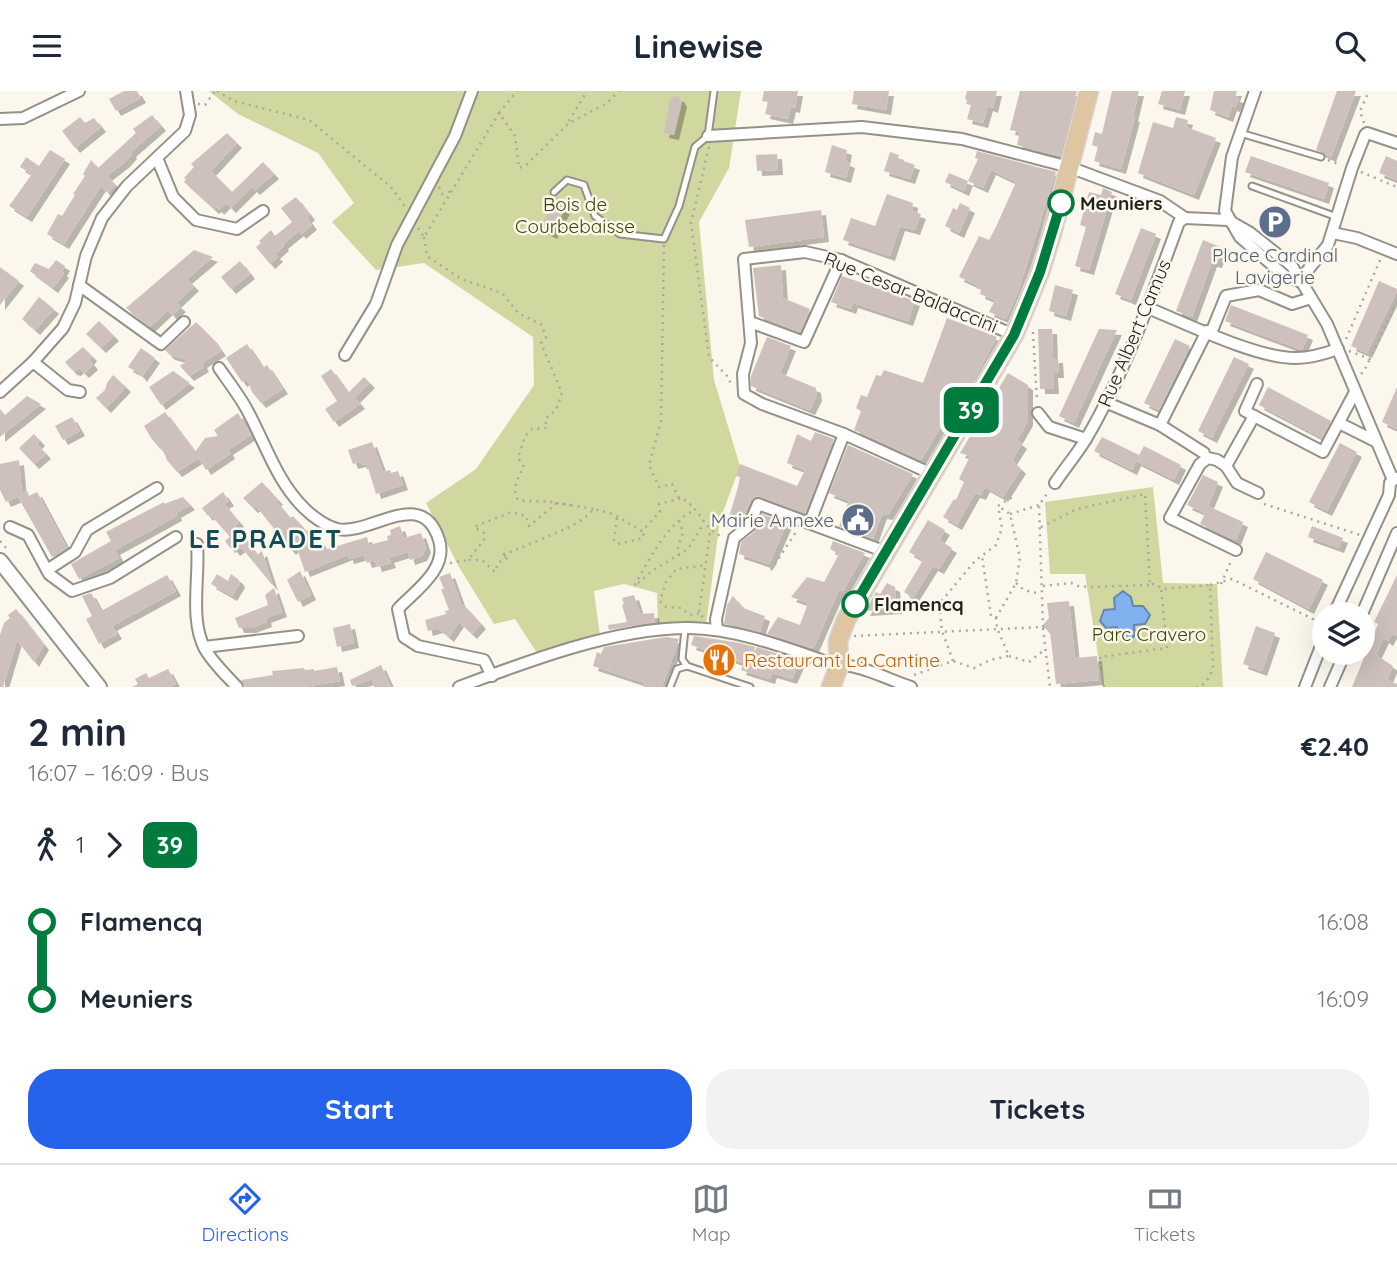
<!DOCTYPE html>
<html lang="en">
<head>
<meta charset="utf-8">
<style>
  :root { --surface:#fff; --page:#f2f2f3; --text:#1f2937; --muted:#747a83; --line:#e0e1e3; --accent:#2563eb }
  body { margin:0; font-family:Quicksand,sans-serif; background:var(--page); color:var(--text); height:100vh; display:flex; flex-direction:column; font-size:26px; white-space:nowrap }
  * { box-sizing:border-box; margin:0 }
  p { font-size:23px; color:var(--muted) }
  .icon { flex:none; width:38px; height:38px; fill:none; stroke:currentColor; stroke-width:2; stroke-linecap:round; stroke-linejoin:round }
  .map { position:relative; height:596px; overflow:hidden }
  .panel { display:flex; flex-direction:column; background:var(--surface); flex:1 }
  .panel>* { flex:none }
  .badge { padding:0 14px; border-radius:10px; font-size:24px; line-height:46px }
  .buttons { position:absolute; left:1312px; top:511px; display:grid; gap:14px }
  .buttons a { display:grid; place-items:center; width:63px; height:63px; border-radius:50%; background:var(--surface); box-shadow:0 7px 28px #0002; font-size:35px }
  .map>.badge { position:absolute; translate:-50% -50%; box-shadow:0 0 0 4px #fff }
  .legs { display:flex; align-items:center; gap:10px; height:77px; padding:0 28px; font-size:23px }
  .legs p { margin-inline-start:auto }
  .head { display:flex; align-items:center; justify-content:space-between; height:119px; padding:0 28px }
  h1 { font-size:38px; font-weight:700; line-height:52px }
  .button { display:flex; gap:14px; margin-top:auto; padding:14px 28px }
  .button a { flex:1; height:80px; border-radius:28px; background:var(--accent); color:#fff; font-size:28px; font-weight:700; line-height:80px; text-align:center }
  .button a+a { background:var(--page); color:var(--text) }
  ul { padding:0 28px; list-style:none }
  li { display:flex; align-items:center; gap:24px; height:77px; font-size:26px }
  li i { display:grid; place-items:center; width:10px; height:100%; margin:0 9px; background:currentColor }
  li i::after { content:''; width:18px; height:18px; margin:-9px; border:5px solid; border-radius:50%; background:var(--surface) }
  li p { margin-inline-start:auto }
  li:first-child i { background:linear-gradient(#0000 50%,currentColor 0) }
  li:last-child i { background:linear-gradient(currentColor 50%,#0000 0) }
  header { display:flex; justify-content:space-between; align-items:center; height:91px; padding:0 28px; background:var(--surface); font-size:32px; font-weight:700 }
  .tabs { display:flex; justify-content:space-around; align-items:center; height:98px; border-top:2px solid var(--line); background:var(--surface); font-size:19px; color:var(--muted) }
  .tabs a { display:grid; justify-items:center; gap:4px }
  .tabs .selected { color:var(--accent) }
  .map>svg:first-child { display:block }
  .green { fill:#d0d89f }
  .water { fill:#82b1ef; stroke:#6686b0; stroke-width:2 }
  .building { fill:#cdc0bd; filter:url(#shadow) }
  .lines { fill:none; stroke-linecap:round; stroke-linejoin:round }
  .service-casing { stroke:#959187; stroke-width:9 }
  .minor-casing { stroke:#959187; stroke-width:14 }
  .tertiary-casing { stroke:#959187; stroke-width:18 }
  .primary-casing { stroke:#d7d7d6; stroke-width:21 }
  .path { stroke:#aba8a0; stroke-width:2.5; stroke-dasharray:2 5; stroke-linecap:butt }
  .service { stroke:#fff; stroke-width:5 }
  .minor { stroke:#fff; stroke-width:10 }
  .tertiary { stroke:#fff; stroke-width:14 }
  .primary { stroke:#dfc6a3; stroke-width:18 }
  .line-1-casing { stroke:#fff; stroke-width:16 }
  .line-1 { stroke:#007b3e; stroke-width:10 }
  .stop-1-dot { fill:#fff; stroke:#007b3e; stroke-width:3.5 }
  .labels { text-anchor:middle; stroke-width:5; stroke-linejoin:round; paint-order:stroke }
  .stop-label { font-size:19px; font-weight:bold; fill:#23211e; stroke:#fcf7ec; text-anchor:start }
  .park-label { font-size:19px; fill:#3e4304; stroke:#fcf7ec }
  .service-label { font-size:19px; fill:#4e5e75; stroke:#fcf7ec }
  .street-label { font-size:19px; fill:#23211e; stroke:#fcf7ec }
  .food-label { font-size:19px; fill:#c56008; stroke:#fcf7ec; text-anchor:start }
  .district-label { font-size:26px; font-weight:bold; letter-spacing:2px; fill:#114c57; stroke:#fcf7ec }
</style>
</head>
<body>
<header><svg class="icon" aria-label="menu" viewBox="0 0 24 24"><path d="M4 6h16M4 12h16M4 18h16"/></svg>Linewise<svg class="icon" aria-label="search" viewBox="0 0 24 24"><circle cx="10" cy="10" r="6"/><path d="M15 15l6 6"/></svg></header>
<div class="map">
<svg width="1397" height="596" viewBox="0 0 1397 596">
  <defs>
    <filter id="shadow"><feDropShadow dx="5" dy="5" stdDeviation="0" flood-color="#0004"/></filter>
  </defs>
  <rect width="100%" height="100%" fill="#fcf7ec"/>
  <g class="green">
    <path d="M209 0H741L729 77 699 131 714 289 740 375 720 429 706 534 658 536 657 502 624 493 594 500 600 545 537 562 515 528 494 533 459 476 426 412 476 378 534 294 533 246 424 172 376 179 332 131 354 112 318 62 238 23Z"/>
    <path d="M1153 396 1163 492 1217 493 1223 596H1103L1085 483H1050L1045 411Z"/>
  </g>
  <path class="water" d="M1123 500 1131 506 1133 515H1143L1150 524 1145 533 1134 534 1135 544 1130 550 1118 546 1117 536 1106 537 1100 530 1104 519 1115 518 1114 507Z"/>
  <g class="building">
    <path d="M124 0H137L141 7 116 20 109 8Z"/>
    <path d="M764 0H798L795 17 791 16 788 28 765 23 768 11 762 10Z"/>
    <path d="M854 0H889L886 19 852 13Z"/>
    <path d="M967 0H997L993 17 988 15 983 32 967 28 971 14 966 13 967 9 965 8Z"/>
    <path d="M1020 0H1077L1060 65 1017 54 1020 41 1010 39Z"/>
    <path d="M1112 0H1139L1133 26H1135L1121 78 1094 70 1098 56 1092 54 1095 41 1102 43Z"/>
    <path d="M1162 0H1185L1180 19 1158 13Z"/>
    <path d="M1214 0H1237L1235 6 1239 7 1235 16 1232 15 1228 26 1210 19Z"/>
    <path d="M1337 0H1356L1331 66 1316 59Z"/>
    <path d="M674 5 679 6 682 11 674 44 664 42 670 9Z"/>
    <path d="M152 24 161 35 131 61 132 63 125 71 107 85 116 94 108 102 101 95 64 153 47 143 58 123 62 125 75 104 73 103 85 85 83 83 91 69 98 77 136 42 133 38Z"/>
    <path d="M80 26 85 32 94 27 101 36 75 57 62 40Z"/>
    <path d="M1176 26 1188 29 1186 36 1216 47 1194 104 1138 82 1153 31 1173 37Z"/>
    <path d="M227 42 237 52 211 80 232 101 263 71 274 83 255 99 252 96 231 117 226 112 219 119 217 116 214 118 184 91 186 88 184 87 194 76 191 73Z"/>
    <path d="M832 54 847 59 845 70 850 72 846 87 825 81Z"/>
    <path d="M50 59 65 68 27 126 9 115 32 83 20 76 26 66 39 75Z"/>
    <path d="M977 60 1056 81 1018 201 1006 228 989 221 995 209 980 203 981 199 976 197 977 194 959 186 979 145 989 149 995 138 1016 91 991 79 983 97 968 90 964 100 945 91 949 82 968 90 978 68 975 67Z"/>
    <path d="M890 61 899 64 898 68 915 74 910 88 884 80Z"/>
    <path d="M777 63 778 79 757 80 756 64Z"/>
    <path d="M1251 65 1329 92 1324 108 1245 81Z"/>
    <path d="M1386 65 1397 70V89L1379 82Z"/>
    <path d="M1103 97 1112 101 1089 179 1075 175 1086 136 1080 134 1089 101 1101 104Z"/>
    <path d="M887 103 913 112 912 120 921 123 915 139 900 135 890 165 843 149 851 127 875 135Z"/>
    <path d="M296 106 310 124 307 127 312 134 301 143 299 140 283 153 284 155 275 163 278 166 270 173 256 156 261 152 259 150 271 139 275 145 292 131 281 117Z"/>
    <path d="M556 106 568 112 552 143 540 137Z"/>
    <path d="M960 112 970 117 959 142 945 135 953 117 957 119Z"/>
    <path d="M821 119 824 146 749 156 745 129Z"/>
    <path d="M1141 137 1156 143 1131 209 1115 203Z"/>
    <path d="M1203 149 1223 157 1217 172 1212 171 1192 226 1176 220Z"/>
    <path d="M194 159 213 166 187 188 194 195 176 212 181 216 172 224 168 219 150 236 126 217Z"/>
    <path d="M56 169 65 175 62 180 64 182 53 197 30 180 35 172 49 178Z"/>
    <path d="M240 170 250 183 231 198 221 186Z"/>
    <path d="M781 174 783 207 810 218 800 241 759 225 753 177Z"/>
    <path d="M0 176 19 190 0 214Z"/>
    <path d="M842 185 915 210 908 230 853 212 851 218 831 211Z"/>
    <path d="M1379 190 1397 198V200L1367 262 1351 255Z"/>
    <path d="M1055 194 1073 199 1066 225 1049 220Z"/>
    <path d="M39 206 54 218 35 239 22 228Z"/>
    <path d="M1231 214 1308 244 1302 259 1225 230Z"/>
    <path d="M947 227 997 246 970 296 966 294 921 369 854 339 861 320 856 317 861 304 867 306 876 284 881 285 884 279 923 292Z"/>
    <path d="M99 230 114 245 101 257 86 243Z"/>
    <path d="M196 231 212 247 221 260 202 272 204 276 189 285 180 275 188 269 170 264 165 259Z"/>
    <path d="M1038 238H1052L1053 267H1058L1059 282H1053L1054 298H1040Z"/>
    <path d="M1099 238 1117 239 1074 332 1059 325Z"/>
    <path d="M767 246 791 255 780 282 816 297 817 305 810 319 751 295V285Z"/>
    <path d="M1175 248 1190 255 1159 319 1144 312Z"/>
    <path d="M247 253 263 277 267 274 283 298 261 312 252 301 247 288 242 291 226 267Z"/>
    <path d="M83 256 92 265 89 269 93 274 84 282 79 277 76 280 72 279 65 271Z"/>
    <path d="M141 257 155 267 142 286 139 282 128 276Z"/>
    <path d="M1234 266 1249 273 1212 347 1198 340Z"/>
    <path d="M331 278 348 302 364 286 370 292 355 307 360 313 334 331 325 318 337 310 321 285Z"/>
    <path d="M173 280 190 292 161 314 149 296Z"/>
    <path d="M1008 282 1028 294V330L1017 349 1022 353 1012 369 1021 378 1003 406 985 396 981 404 975 402 957 434 943 426 954 408 956 409 964 391 959 388 970 365 960 362Z"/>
    <path d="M113 284 126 296 106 317 96 307 105 299 107 292Z"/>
    <path d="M1268 296 1331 330 1322 347 1259 314Z"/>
    <path d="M1397 296V338L1382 331Z"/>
    <path d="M27 305 41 313 0 346V318L5 324Z"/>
    <path d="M165 321 195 361 205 347 218 345 214 339 238 322 251 344 228 359 230 363 206 379 199 367 177 381 167 369 162 357 160 358 151 347 144 335Z"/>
    <path d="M72 326 80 340 63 349 55 335Z"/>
    <path d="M815 341 834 348 805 422 757 405 751 409 741 431 729 426 738 396 740 386 736 385 740 373 797 395 805 379 787 372 797 343 811 350Z"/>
    <path d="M34 343 40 350 37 353 46 363 34 373 19 357Z"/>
    <path d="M1102 346 1139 364 1132 379 1094 360Z"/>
    <path d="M372 351 383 381 390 379 391 382 398 380 403 394 376 403 367 373 363 374 361 371 353 373 348 359Z"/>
    <path d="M1340 352 1357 361 1327 420 1309 411Z"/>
    <path d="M848 354 913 383 888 424 882 423 873 448 839 435 849 410 829 402Z"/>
    <path d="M1144 355 1181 374 1174 389 1136 370Z"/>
    <path d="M19 369 22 402 27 400 29 405 37 401 67 457 52 466 18 406 6 411 0 399V373Z"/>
    <path d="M1203 384 1218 391 1208 415 1243 431 1236 449 1200 433 1205 422 1187 414Z"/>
    <path d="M262 391 278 409 276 410 290 427 293 425 306 440 309 438 321 451 324 459 367 446 369 454 388 449 387 445 391 444 390 439 400 435 404 447 421 442 426 457 422 465 410 469 408 461 389 467 391 472 377 476 375 470 367 472 364 464 349 468 348 464 305 481 296 454 291 459 256 415 253 417 243 407Z"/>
    <path d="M223 401 229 410 224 413 239 431 235 434 257 464 262 460 273 495 241 456 235 460 232 456 230 457 225 450 230 446 210 423 208 425 202 417Z"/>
    <path d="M183 406 190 414 176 422 177 425 115 459 119 467 79 488 71 473 111 450 106 441 164 411V413Z"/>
    <path d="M762 423 787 432 769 473 739 463 741 451 754 441Z"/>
    <path d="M928 429 945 439 939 449 952 457 939 478 933 475 913 507 904 501 923 469 909 461Z"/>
    <path d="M1312 435 1343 447 1339 457 1308 446Z"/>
    <path d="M833 450 865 462 843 500 839 499 814 556 812 557 767 543 778 526 800 534 808 512 791 506 807 486 824 491 839 463 830 458Z"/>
    <path d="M1266 461 1323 489 1309 518 1253 488Z"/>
    <path d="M300 480 311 504 298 511 287 489Z"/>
    <path d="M450 482 462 515 464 514 481 533 472 543 459 531 449 546 438 537 428 540 425 529 446 523 445 520 449 519 441 498H444L439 486Z"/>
    <path d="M217 483 228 490 231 483 238 488 240 492 232 505 211 493Z"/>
    <path d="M167 484 176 500 112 535 117 543 99 553 86 528 92 525 82 505 91 502 101 520Z"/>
    <path d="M1397 484V545L1392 543 1388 550 1384 547 1376 564 1393 575 1387 589 1397 593V596H1352L1378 533 1374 531Z"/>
    <path d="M887 492 895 496 897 518 865 520 876 501 880 503Z"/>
    <path d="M274 497 282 521 266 527 267 531 251 537H239L235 527 268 514 265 504Z"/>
    <path d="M634 504 640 523 654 522 655 531 609 539 608 534 627 531 622 514 624 513 622 507Z"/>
    <path d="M733 505 743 517 765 525 760 541 724 533 727 514Z"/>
    <path d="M1069 510 1075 567 1097 565 1099 589 1056 593 1050 541 1042 535 1049 527 1047 512Z"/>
    <path d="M16 518 44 554 34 571 17 549 3 596H0V544L4 532 10 527 8 524Z"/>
    <path d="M350 533 354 552 337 556 333 537Z"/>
    <path d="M1256 535 1275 542 1262 580 1243 573Z"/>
    <path d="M694 545 740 552 755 556 754 562 757 556 800 570 792 588 772 582 770 588 741 579 744 572 691 554Z"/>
    <path d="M666 546 679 548 662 596H644L645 592 593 575 597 561 601 563 604 556Z"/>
    <path d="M381 574 391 596H374L372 588 352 595 350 589Z"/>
    <path d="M337 576 340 590 303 596H245L241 589 273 584 272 580 304 577 305 579 314 578V580Z"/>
    <path d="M168 578 176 593 169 596H132L138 593 135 588 146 582 149 587Z"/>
  </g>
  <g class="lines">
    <defs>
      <g id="service">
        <path d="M1240 42 1321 66"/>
        <path d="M1252 95 1337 126"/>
        <path d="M554 101 567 89 584 94 595 125 620 143 664 148 679 115 695 56 708 45 714 0"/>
        <path d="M685 538 682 568 687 575"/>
        <path d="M670 596 677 578 687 575 750 596"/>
      </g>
      <g id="minor">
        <path d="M1255 0 1232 66 1225 120 1240 146 1285 185 1299 190"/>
        <path d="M0 28 23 27 79 0"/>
        <path d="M708 45 862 36 962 48 1069 76 1160 110 1185 127 1228 129 1249 141 1292 175 1327 233 1393 389"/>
        <path d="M157 67 173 106 196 129 237 138 263 120"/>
        <path d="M1333 142 1357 147 1397 163"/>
        <path d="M1299 190 1328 154 1352 77 1365 44 1367 42 1397 52"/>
        <path d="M79 194 161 253 184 231"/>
        <path d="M1148 217C1185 232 1258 268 1296 267 1311 267 1324 263 1338 258"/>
        <path d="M750 231 804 251 841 169"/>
        <path d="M1211 242 1226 205 1259 199 1292 213 1311 207"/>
        <path d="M345 264 376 213 397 154 455 45 472 0"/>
        <path d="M33 271 68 299 80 301"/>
        <path d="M219 277C228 290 238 303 246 317 265 351 276 390 305 418 313 426 326 435 337 438 371 445 422 394 439 449 448 478 416 499 398 518L404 546 418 555 484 569 492 585"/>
        <path d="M0 301 33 271 63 237 75 212 86 165 102 127 127 95 185 40 190 24 186 0"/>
        <path d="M1105 311 1160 334 1204 362"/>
        <path d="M1038 322 1049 336 1086 348"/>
        <path d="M1254 325 1245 320 1257 293"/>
        <path d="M1339 332 1375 350"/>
        <path d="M1160 334 1207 240"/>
        <path d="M1226 375 1217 369 1208 367 1200 373 1170 427 1236 459"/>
        <path d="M932 383 844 343 762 313 744 303 743 283 751 252 744 168 805 161 841 169 1014 244"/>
        <path d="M1055 392C1065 377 1077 363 1086 348 1125 282 1153 202 1179 131L1185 127"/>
        <path d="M1258 402 1237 392 1226 375 1254 325 1323 361 1355 301"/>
        <path d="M810 431 844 343"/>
        <path d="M10 436 28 444 49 483 72 500 110 487 176 446"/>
        <path d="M197 453C200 485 189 529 205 558 213 572 226 584 237 596"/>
        <path d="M47 479 75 461 87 439 157 397"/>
        <path d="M1334 523 1389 404 1390 392 1396 387"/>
        <path d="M1362 523 1397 442"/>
        <path d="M717 539 716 528 734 447 749 435 758 413 886 461"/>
        <path d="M204 556 298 545"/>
        <path d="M459 596C528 570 612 538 685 537 733 536 790 558 835 574 840 576 845 574 850 575 870 578 892 590 911 596"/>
        <path d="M1305 596 1325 545"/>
        <path d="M1330 596 1345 562"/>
      </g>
      <path id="tertiary" d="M0 470 99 596"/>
      <path id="primary" d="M831 596 839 575 838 550 846 529 1014 244 1040 181 1051 146 1089 0"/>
    </defs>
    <use href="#service" class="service-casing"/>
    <use href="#minor" class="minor-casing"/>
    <use href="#tertiary" class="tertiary-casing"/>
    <use href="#primary" class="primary-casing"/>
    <g class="path">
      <path d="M217 0 234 10 309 29 391 96 405 116"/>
      <path d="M198 13 205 14 215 0"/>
      <path d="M499 22 517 0"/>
      <path d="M569 30 587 0"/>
      <path d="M1364 32 1360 20 1369 0"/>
      <path d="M709 56 691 132 709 266 729 287 731 296"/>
      <path d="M1328 69 1341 74"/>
      <path d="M1361 81 1397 96"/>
      <path d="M439 96 442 103 452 100"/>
      <path d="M418 137 424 146 499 22 515 45 519 77 525 75 568 33 607 12 619 0"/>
      <path d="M424 146 427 165 461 188 502 202 518 222 542 234 546 247 541 252 562 302 556 319 545 328 547 337 532 338 525 345 518 367 524 376C517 388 512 396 518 409 532 411 544 409 557 412L529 435 526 425 511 421 474 436 484 442V449L468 469H482L495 481 498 472 509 466 501 464C514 460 525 455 537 450 559 440 577 436 594 418L613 423 642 440 660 421 659 413 682 407"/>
      <path d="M664 154 661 330 649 374 659 396 672 393 679 407C700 413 702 440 724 446"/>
      <path d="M1033 241 1037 311"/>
      <path d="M1346 248 1381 167"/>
      <path d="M1349 260 1370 268 1397 210"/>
      <path d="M1361 283 1364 280 1370 268"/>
      <path d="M1264 413 1360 444"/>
      <path d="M571 414 557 412 594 418"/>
      <path d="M1010 423 1039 414"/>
      <path d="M617 427 614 449 618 453 643 447 644 438"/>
      <path d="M1041 436 1077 418 1145 403 1150 494 1153 493 1164 498 1210 494 1213 577C1210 585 1206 595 1196 596"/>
      <path d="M0 450 7 458"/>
      <path d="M679 465 678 456 683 441 679 430"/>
      <path d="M450 472 468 469"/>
      <path d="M771 479 798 438"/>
      <path d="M638 492 652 480 688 458 704 432"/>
      <path d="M1016 492 1024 499 1041 503"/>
      <path d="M1221 493 1231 470"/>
      <path d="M635 494C649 468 668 431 695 419"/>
      <path d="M1210 494 1232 488 1325 534"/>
      <path d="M1043 495 1071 492 1078 495 1091 496 1150 494"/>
      <path d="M699 522 690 524 681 517 666 516 660 510 666 491 676 478 706 474"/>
      <path d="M703 526 699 522 710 441"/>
      <path d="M996 527 1016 492 1020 467 1010 423 998 415"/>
      <path d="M1043 537 1050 596"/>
      <path d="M854 545 1043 536 1039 414 1049 400"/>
      <path d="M1009 565 1029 571 1044 559"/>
      <path d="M953 570 942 540 939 513 975 470 996 454 1002 437 998 415 1014 405"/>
      <path d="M914 584 953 570 974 577 990 569 1009 565 997 537 996 527 991 525 982 465"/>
      <path d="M1104 596 1100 566 1167 557 1161 497"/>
    </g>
    <use href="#service" class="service"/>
    <use href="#minor" class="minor"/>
    <use href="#tertiary" class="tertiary"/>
    <use href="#primary" class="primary"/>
  </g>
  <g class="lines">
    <defs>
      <path id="line-1" d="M855 513 1014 244 1040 181 1061 112"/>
    </defs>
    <use href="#line-1" class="line-1-casing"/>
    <use href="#line-1" class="line-1"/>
  </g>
  <defs>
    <symbol id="parking-disc" viewBox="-11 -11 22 22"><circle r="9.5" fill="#5c6f8a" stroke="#fcf7ec"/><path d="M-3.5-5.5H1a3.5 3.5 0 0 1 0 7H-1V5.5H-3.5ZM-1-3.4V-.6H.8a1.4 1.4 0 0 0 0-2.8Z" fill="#fff"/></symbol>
    <symbol id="civic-disc" viewBox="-11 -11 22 22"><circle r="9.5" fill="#5c6f8a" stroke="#fcf7ec"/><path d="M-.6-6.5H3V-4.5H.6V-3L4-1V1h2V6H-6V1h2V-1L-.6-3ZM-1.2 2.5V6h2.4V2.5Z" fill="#fff"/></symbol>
    <symbol id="restaurant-disc" viewBox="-11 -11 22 22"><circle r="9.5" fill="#e8710a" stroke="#fcf7ec"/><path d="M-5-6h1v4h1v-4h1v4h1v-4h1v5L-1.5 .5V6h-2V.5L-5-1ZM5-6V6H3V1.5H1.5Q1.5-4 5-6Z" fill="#fff"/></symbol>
  </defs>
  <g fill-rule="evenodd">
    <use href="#parking-disc" x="1256" y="112" width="38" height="38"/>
    <use href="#civic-disc" x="839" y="410" width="38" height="38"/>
    <use href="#restaurant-disc" x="700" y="550" width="38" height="38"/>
  </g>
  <g class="stop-1-dot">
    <circle cx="1061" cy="112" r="12"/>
    <circle cx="855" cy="513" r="12"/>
  </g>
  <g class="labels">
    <g class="stop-label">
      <text x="1080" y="119">Meuniers</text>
      <text x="874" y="520">Flamencq</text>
    </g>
    <g class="park-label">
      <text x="575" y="120">Bois de<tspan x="575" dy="22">Courbebaisse</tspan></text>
      <text x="1149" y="550">Parc Cravero</text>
    </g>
    <g class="service-label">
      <text x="1275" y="171">Place Cardinal<tspan x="1275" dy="22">Lavigerie</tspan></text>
      <text x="834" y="436" text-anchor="end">Mairie Annexe</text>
    </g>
    <g class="street-label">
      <text transform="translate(911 201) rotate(22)" y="7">Rue Cesar Baldaccini</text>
      <text transform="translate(1134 242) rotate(-67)" y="7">Rue Albert Camus</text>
    </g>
    <g class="food-label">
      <text x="744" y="576">Restaurant La Cantine</text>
    </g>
    <g class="district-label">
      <text x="266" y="457">LE PRADET</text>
    </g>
  </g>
</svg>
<div class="buttons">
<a><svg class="icon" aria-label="layers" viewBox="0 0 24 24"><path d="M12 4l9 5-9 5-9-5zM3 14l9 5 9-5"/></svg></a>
</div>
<b class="badge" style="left:971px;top:319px;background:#007b3e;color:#fff">39</b>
</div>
<section class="panel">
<div class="head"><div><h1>2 min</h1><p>16:07 – 16:09 · Bus</p></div><b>€2.40</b></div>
<div class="legs"><svg class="icon" aria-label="walk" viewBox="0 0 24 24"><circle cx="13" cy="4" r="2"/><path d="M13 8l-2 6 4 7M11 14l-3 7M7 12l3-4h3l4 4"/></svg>1<svg class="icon" aria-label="forward" viewBox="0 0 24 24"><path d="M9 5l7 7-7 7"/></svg><b class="badge" style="background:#007b3e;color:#fff">39</b></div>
<ul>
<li><i style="color:#007b3e"></i><b>Flamencq</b><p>16:08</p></li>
<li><i style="color:#007b3e"></i><b>Meuniers</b><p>16:09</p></li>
</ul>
<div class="button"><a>Start</a><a>Tickets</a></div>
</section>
<nav class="tabs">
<a class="selected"><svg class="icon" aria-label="directions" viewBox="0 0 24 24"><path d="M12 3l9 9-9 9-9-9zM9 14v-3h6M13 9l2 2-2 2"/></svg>Directions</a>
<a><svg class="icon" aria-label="map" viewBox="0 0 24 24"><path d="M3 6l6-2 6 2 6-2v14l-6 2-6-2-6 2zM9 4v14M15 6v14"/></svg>Map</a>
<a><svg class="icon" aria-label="tickets" viewBox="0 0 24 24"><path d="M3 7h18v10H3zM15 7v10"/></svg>Tickets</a>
</nav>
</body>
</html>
